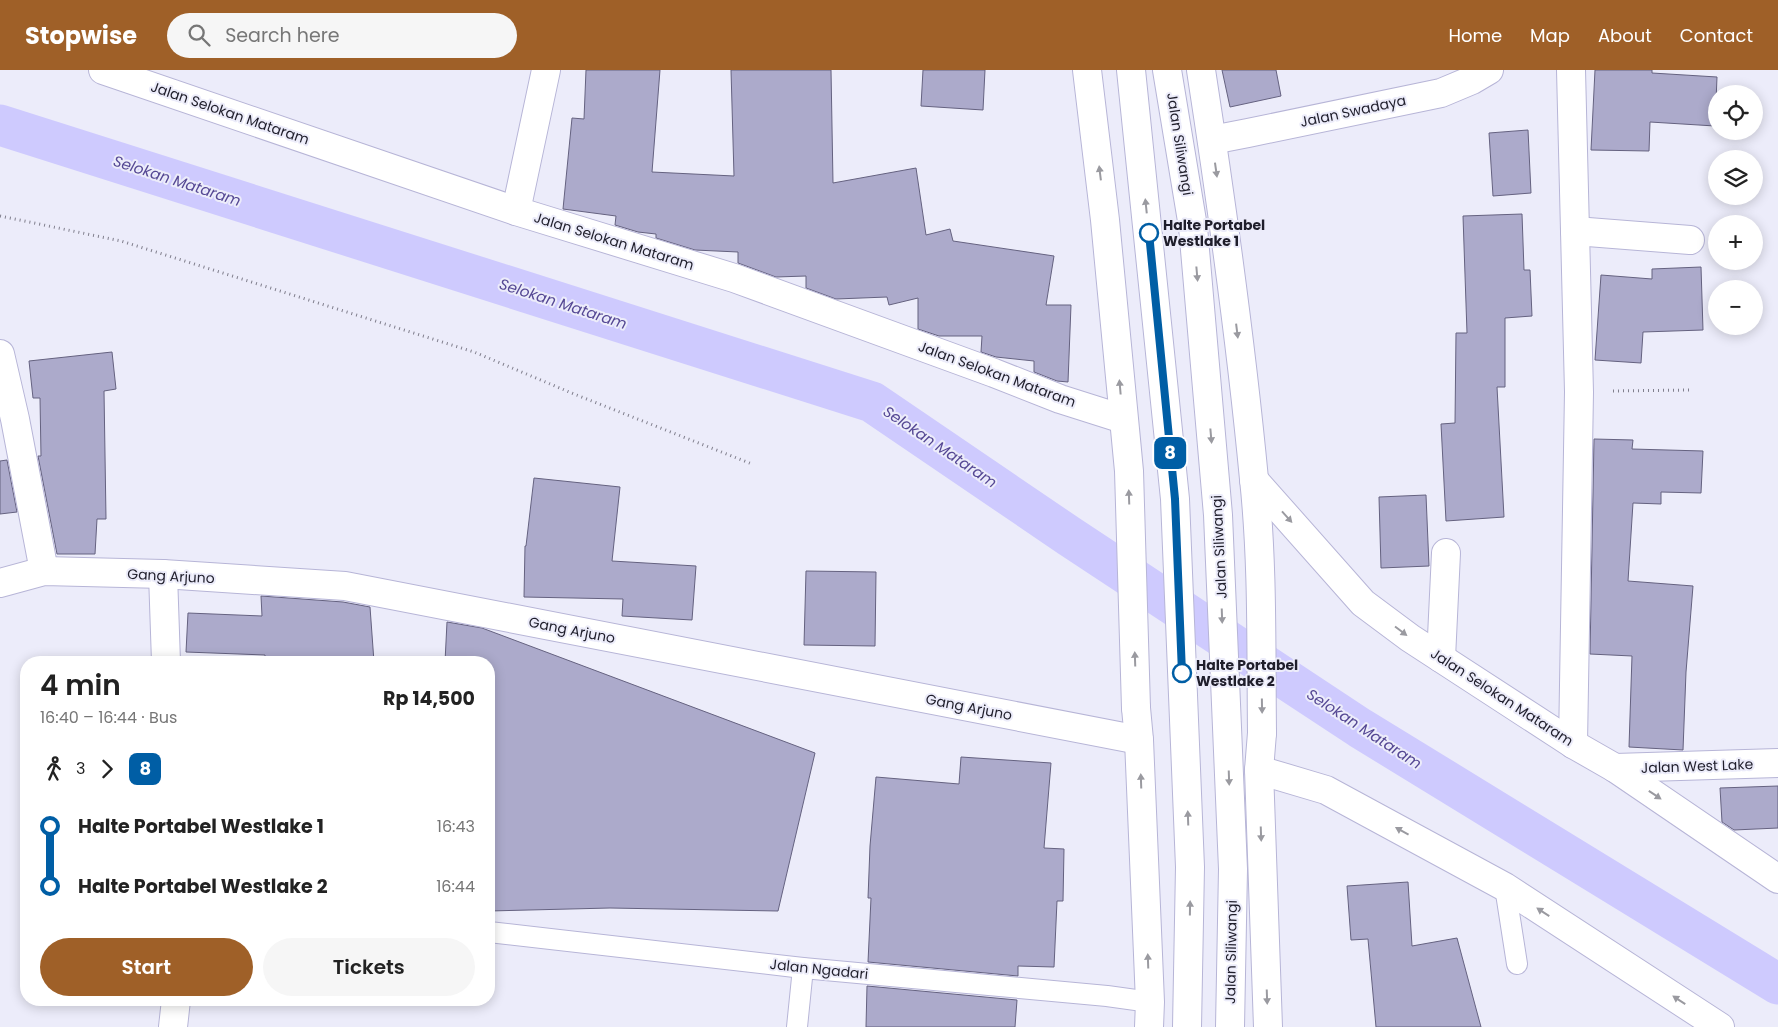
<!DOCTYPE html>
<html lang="en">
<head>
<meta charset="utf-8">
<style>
  :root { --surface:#fff; --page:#f6f6f6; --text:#222; --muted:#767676; --accent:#9f6028 }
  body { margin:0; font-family:Poppins,sans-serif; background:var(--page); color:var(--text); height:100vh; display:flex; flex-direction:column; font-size:19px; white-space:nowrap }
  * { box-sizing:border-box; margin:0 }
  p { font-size:16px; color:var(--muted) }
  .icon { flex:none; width:28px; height:28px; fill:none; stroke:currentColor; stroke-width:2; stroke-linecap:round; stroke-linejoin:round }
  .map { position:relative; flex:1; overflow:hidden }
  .side { position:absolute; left:20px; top:586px; width:475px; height:350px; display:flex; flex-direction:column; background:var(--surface); border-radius:20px; box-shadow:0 2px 12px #0003 }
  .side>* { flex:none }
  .badge { padding:0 10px; border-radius:8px; font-size:18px; line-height:32px }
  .tools { position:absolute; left:1708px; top:15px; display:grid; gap:10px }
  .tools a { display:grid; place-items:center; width:55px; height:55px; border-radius:50%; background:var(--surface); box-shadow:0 2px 12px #0003; font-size:25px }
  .map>.badge { position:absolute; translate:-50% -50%; box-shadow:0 0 0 2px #fff }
  .legs { display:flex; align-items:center; gap:8px; height:55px; padding:0 20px; font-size:16px }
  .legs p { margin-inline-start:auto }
  .summary { display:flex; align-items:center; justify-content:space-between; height:85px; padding:0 20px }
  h1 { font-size:28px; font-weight:600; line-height:38px }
  .primary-button { display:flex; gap:10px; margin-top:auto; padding:10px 20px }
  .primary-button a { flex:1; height:58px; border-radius:30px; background:var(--accent); color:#fff; font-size:20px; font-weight:600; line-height:58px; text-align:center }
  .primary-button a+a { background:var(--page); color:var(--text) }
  ul { padding:0 20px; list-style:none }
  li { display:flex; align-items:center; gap:18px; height:60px; font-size:19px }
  li i { display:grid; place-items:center; width:8px; height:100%; margin:0 6px; background:currentColor }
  li i::after { content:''; width:12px; height:12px; margin:-6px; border:4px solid; border-radius:50%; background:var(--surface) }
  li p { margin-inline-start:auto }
  li:first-child i { background:linear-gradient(#0000 50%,currentColor 0) }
  li:last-child i { background:linear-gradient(currentColor 50%,#0000 0) }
  header { display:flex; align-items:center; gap:30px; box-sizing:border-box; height:70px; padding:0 25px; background:var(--accent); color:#fff }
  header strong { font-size:24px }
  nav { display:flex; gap:28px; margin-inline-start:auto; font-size:18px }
  .search { width:350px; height:45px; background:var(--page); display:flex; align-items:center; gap:12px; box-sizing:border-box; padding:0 18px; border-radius:28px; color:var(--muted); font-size:19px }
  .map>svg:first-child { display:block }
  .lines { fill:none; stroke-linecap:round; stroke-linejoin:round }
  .canal { stroke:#cecafe; stroke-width:41 }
  .building { fill:#acaacb; stroke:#656280 }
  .service-casing { stroke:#b7b5d7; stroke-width:22 }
  .minor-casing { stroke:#b7b5d7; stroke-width:30 }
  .tertiary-casing { stroke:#b7b5d7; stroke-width:30 }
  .trunk-casing { stroke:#b7b5d7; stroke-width:30 }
  .path { stroke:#807f8d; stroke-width:3; stroke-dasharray:1 4; stroke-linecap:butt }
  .service { stroke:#fff; stroke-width:20 }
  .minor { stroke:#fff; stroke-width:28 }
  .tertiary { stroke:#fff; stroke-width:28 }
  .trunk { stroke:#fff; stroke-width:28 }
  .oneway { fill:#9a9aa0 }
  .line-1-casing { stroke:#fff; stroke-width:11 }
  .line-1 { stroke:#005ea5; stroke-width:8 }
  .stop-1-dot { fill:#fff; stroke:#005ea5; stroke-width:2.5 }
  .labels { text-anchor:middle; stroke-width:4; stroke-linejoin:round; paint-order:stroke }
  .street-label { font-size:14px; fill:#1f1e2b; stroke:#ececfa }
  .stop-label { font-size:14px; font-weight:bold; fill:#1f1e2b; stroke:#ececfa; text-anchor:start }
  .water-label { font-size:15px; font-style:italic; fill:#554894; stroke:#ececfa }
</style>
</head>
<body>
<header>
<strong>Stopwise</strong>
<div class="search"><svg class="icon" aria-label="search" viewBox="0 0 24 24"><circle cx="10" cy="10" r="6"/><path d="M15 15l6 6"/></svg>Search here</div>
<nav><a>Home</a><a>Map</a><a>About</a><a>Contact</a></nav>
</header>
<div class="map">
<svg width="1778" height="957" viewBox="0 0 1778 957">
  <rect width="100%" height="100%" fill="#ececfa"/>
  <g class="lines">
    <path class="canal" d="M0 55 872 332 1069 466 1360 658 1778 914"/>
  </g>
  <g class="building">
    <path d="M586 0H660L652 102 734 106 731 0H831L833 113 916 98 926 165 950 159 953 171 1054 186 1046 235H1071L1068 312 1057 311 1034 302V291L996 287 981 282 982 266H939L918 259V228L889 235 887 227 836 229 806 218V206L776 207 738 193V182L695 180 656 168V164L638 162 615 155 616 146 563 139 572 48 584 49Z"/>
    <path d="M923 0H985L983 40 921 36Z"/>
    <path d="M1222 0H1276L1281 26 1230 37Z"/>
    <path d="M1595 0H1652V3L1717 7 1715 56 1650 52 1649 81 1591 80Z"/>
    <path d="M1528 60 1531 123 1493 126 1489 63Z"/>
    <path d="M1522 144 1524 200H1530L1532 246 1505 248V317H1497L1504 447 1446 451 1441 354 1455 353 1456 263H1467L1463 146Z"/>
    <path d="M1701 197 1703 260 1643 262 1641 293 1595 290 1601 205 1652 209V199Z"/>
    <path d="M112 282 116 319 104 321 106 449H97L95 484H57L38 386H41L40 328H33L29 291Z"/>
    <path d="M1594 369 1633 370 1632 379 1703 381 1701 423 1661 422V434L1633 433 1628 511 1693 516 1686 602 1683 680 1629 677 1632 586 1590 584Z"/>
    <path d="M7 390 17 442 0 444V391Z"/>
    <path d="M534 408 620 417 612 491 696 496 692 550 622 546 623 529 524 527 525 476H526Z"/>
    <path d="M1426 425 1429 496 1381 498 1379 427Z"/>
    <path d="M806 501 876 502 875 576 804 575Z"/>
    <path d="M261 526 343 532 370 537 374 592H265V585L186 582 188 543 262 546Z"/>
    <path d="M447 552 482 558 815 683 778 841 610 838 489 841V592H445Z"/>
    <path d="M961 687 1051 693 1044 778 1064 779 1063 831H1057L1054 897 1018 896V906L868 892 871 828H868L870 776 876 707 959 714Z"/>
    <path d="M1778 716V758L1734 760 1722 752 1720 718Z"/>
    <path d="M1408 812 1412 876 1457 868 1481 957H1376L1368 869 1351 870 1347 816Z"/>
    <path d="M867 916 1017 930 1015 957H866Z"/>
  </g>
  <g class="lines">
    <defs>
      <g id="service">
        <path d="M1505 817 1517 894"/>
        <path d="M489 862 803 898 1107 926 1150 932"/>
        <path d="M797 957 803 898"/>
      </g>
      <g id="minor">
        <path d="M1571 0 1579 322 1573 674"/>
        <path d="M1212 70 1248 63 1441 23 1472 10 1489 0"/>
        <path d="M516 141 546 0"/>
        <path d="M1575 161 1690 170"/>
        <path d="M0 284 15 349 44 501"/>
        <path d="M163 504 166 592"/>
        <path d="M0 513 44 501 163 504 345 516 1139 670"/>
        <path d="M1441 588 1446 483"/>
        <path d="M1615 698 1778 693"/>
        <path d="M173 957 176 930"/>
      </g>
      <g id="tertiary">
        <path d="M103 0 516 141 734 208 994 303 1060 329 1123 349"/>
        <path d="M1087 0 1105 150 1129 401 1136 638"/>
        <path d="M1201 0C1222 136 1241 273 1254 409 1263 494 1261 579 1262 663"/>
        <path d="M1254 410 1363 533 1410 568 1573 674 1615 698 1778 809"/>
        <path d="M1259 700 1326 720 1505 817 1720 957"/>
      </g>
      <g id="trunk">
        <path d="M1131 0 1175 429 1190 797 1187 957"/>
        <path d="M1167 0 1193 157 1218 445 1233 799 1230 957"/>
        <path d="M1136 638 1139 670 1150 932 1149 957"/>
        <path d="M1262 663 1259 700 1268 957"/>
      </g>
    </defs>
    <use href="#service" class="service-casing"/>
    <use href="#minor" class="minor-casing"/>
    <use href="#tertiary" class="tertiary-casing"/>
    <use href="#trunk" class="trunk-casing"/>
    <g class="path">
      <path d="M0 146 121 171 474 282 574 324 752 394"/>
      <path d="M1613 321 1692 320"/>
    </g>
    <use href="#service" class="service"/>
    <use href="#minor" class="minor"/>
    <use href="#tertiary" class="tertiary"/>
    <use href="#trunk" class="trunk"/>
  </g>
  <defs><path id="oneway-solid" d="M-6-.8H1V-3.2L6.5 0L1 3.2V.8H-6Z" transform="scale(1.25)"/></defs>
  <g class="oneway">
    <use href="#oneway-solid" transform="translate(1216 100) rotate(82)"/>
    <use href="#oneway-solid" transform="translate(1100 103) rotate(-97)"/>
    <use href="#oneway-solid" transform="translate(1146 136) rotate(-96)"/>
    <use href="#oneway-solid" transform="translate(1197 204) rotate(85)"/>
    <use href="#oneway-solid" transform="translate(1237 261) rotate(83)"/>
    <use href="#oneway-solid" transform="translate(1120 317) rotate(-95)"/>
    <use href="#oneway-solid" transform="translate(1211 366) rotate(85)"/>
    <use href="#oneway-solid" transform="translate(1129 427) rotate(-92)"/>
    <use href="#oneway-solid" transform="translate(1287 447) rotate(48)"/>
    <use href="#oneway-solid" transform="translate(1222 546) rotate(88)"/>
    <use href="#oneway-solid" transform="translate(1401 561) rotate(37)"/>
    <use href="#oneway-solid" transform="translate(1135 589) rotate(-92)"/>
    <use href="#oneway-solid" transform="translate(1262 636) rotate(89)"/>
    <use href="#oneway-solid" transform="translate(1229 708) rotate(88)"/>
    <use href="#oneway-solid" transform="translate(1141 711) rotate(-92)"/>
    <use href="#oneway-solid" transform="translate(1655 725) rotate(34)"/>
    <use href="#oneway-solid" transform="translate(1188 748) rotate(-92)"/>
    <use href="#oneway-solid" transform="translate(1402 761) rotate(-151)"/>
    <use href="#oneway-solid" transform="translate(1261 764) rotate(88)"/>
    <use href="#oneway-solid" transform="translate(1190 838) rotate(-89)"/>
    <use href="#oneway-solid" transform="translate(1543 842) rotate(-147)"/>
    <use href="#oneway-solid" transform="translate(1148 891) rotate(-92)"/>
    <use href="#oneway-solid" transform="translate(1267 927) rotate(88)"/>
    <use href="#oneway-solid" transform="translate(1679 930) rotate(-147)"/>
  </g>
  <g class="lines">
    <defs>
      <path id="line-1" d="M1149 163 1175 429 1182 603"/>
    </defs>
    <use href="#line-1" class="line-1-casing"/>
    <use href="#line-1" class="line-1"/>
  </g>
  <g class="stop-1-dot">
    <circle cx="1149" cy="163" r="9"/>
    <circle cx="1182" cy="603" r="9"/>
  </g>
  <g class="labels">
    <g class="street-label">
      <text transform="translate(1353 41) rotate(-12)" y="5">Jalan Swadaya</text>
      <text transform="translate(230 43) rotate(19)" y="5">Jalan Selokan Mataram</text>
      <text transform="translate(1180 74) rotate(81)" y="5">Jalan Siliwangi</text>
      <text transform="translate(614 171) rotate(17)" y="5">Jalan Selokan Mataram</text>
      <text transform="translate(997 304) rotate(20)" y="5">Jalan Selokan Mataram</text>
      <text transform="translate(1219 477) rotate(-93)" y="5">Jalan Siliwangi</text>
      <text transform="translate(171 506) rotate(3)" y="5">Gang Arjuno</text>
      <text transform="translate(572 560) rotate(11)" y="5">Gang Arjuno</text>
      <text transform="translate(1502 627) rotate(33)" y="5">Jalan Selokan Mataram</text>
      <text transform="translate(969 637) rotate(11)" y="5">Gang Arjuno</text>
      <text transform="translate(1697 696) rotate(-2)" y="5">Jalan West Lake</text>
      <text transform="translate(1231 882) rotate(-89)" y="5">Jalan Siliwangi</text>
      <text transform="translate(819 899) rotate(6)" y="5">Jalan Ngadari</text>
    </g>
    <g class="stop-label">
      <text x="1163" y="160">Halte Portabel<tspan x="1163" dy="16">Westlake 1</tspan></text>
      <text x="1196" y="600">Halte Portabel<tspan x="1196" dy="16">Westlake 2</tspan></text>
    </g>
    <g class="water-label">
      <text transform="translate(177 111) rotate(18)" y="5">Selokan Mataram</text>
      <text transform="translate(563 234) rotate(18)" y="5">Selokan Mataram</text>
      <text transform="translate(940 377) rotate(34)" y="5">Selokan Mataram</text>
      <text transform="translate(1364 659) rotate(33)" y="5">Selokan Mataram</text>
    </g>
  </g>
</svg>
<div class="tools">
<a><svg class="icon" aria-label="locate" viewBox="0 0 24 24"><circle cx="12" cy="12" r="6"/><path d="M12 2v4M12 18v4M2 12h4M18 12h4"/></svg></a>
<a><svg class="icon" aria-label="layers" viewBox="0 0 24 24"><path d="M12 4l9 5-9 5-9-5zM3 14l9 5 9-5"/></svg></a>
<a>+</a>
<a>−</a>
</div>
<b class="badge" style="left:1170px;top:383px;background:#005ea5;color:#fff">8</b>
<section class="side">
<div class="summary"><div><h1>4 min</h1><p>16:40 – 16:44 · Bus</p></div><b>Rp 14,500</b></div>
<div class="legs"><svg class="icon" aria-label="walk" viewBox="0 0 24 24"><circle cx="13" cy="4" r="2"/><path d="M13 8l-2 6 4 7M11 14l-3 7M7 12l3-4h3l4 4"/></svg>3<svg class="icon" aria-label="forward" viewBox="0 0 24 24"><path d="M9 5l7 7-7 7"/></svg><b class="badge" style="background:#005ea5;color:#fff">8</b></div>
<ul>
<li><i style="color:#005ea5"></i><b>Halte Portabel Westlake 1</b><p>16:43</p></li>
<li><i style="color:#005ea5"></i><b>Halte Portabel Westlake 2</b><p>16:44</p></li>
</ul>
<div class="primary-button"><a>Start</a><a>Tickets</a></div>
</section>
</div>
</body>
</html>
